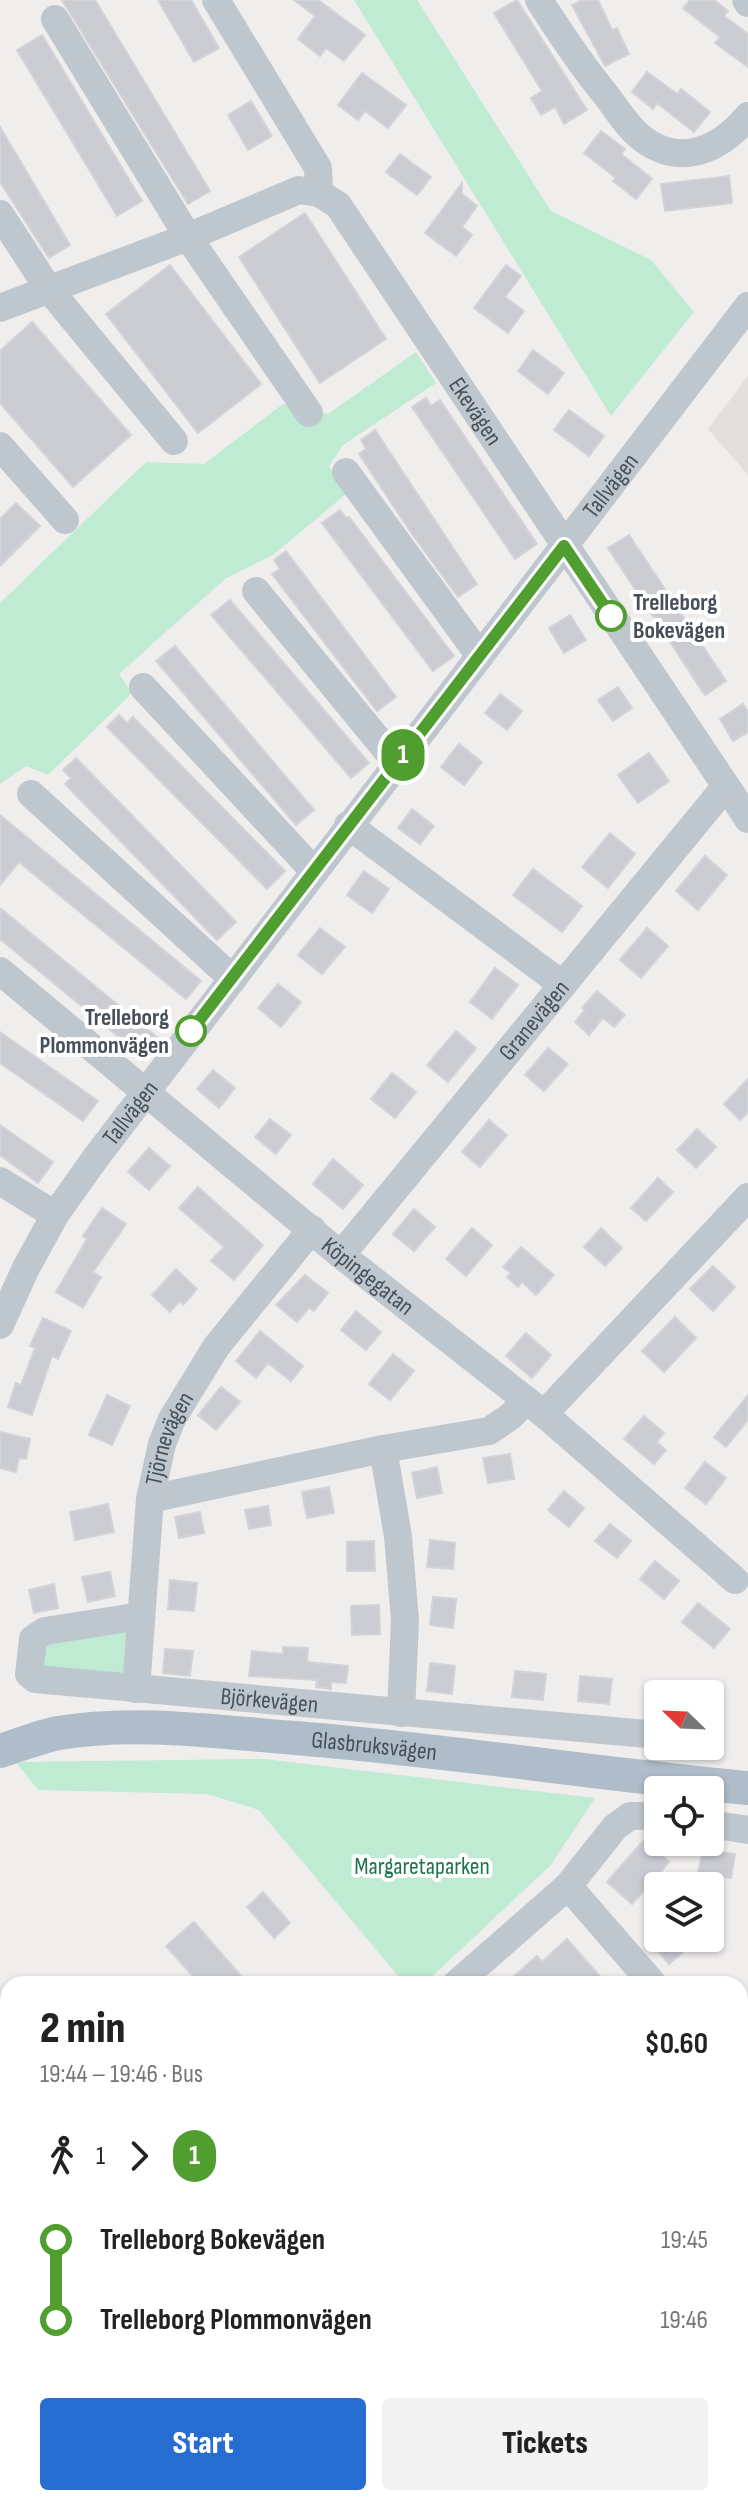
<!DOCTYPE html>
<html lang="en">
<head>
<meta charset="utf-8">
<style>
  :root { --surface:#fff; --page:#f2f2f2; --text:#222; --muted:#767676; --accent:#276cd0 }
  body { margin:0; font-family:"Sofia Sans Condensed",sans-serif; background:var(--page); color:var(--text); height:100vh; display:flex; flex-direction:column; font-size:30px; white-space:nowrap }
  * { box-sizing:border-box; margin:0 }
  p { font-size:26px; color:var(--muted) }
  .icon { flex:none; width:44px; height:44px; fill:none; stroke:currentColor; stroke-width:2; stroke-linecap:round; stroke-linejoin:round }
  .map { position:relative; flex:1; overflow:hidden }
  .sheet { position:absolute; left:0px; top:1976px; width:748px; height:530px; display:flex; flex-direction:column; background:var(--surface); border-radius:24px 24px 0 0; box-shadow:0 2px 6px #0004 }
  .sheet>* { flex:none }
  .badge { padding:0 16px; border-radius:26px; font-size:28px; line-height:52px }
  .needle { width:52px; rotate:293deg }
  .tools { position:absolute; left:644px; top:1680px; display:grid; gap:16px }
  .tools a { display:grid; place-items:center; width:80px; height:80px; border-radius:8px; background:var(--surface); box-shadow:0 2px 6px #0004; font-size:40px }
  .map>.badge { position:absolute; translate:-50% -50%; box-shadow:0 0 0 4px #fff }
  .legs { display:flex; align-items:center; gap:12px; height:88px; padding:0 40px; font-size:26px }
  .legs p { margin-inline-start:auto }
  .head { display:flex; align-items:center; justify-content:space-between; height:136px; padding:0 40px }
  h1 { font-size:44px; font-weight:800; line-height:60px }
  .primary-button { display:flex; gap:16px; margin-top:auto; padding:16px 40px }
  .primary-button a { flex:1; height:92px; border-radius:8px; background:var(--accent); color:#fff; font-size:32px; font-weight:800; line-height:92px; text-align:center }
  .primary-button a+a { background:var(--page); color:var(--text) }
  ul { padding:0 40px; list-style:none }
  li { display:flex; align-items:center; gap:28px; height:80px; font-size:30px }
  li i { display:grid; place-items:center; width:12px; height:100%; margin:0 10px; background:currentColor }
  li i::after { content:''; width:20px; height:20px; margin:-10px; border:6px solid; border-radius:50%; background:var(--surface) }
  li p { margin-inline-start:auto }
  li:first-child i { background:linear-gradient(#0000 50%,currentColor 0) }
  li:last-child i { background:linear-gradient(currentColor 50%,#0000 0) }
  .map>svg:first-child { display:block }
  .education { fill:#e1dede }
  .green { fill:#beebd1 }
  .building { fill:#caccd2; stroke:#d2d3d8; stroke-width:2 }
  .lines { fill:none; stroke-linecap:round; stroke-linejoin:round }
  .minor { stroke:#bfc7ce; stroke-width:28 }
  .major { stroke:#afbcca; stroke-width:34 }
  .line-1-casing { stroke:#fff; stroke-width:18 }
  .line-1 { stroke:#509e2f; stroke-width:12 }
  .stop-1-dot { fill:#fff; stroke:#509e2f; stroke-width:4 }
  .labels { text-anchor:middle; stroke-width:8; stroke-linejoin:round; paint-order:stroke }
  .street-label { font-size:24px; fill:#475059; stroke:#fff }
  .stop-label { font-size:24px; font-weight:bold; fill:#475059; stroke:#fff; text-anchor:start }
  .park-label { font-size:24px; fill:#1e744b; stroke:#fff }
</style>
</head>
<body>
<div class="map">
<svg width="748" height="2505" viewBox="0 0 748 2505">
  <rect width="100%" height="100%" fill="#f0eded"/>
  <path class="education" d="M748 376V475L708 429Z"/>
  <g class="green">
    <path d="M354 0H417L551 211 651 260 694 312 611 416Z"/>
    <path d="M416 352 436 383 343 445 329 466 346 494 273 555 225 579 119 674 132 693 48 775 26 766 0 784V603L146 462 204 464 283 404 328 414Z"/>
    <path d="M127 1632 126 1679 45 1673 40 1653 44 1639Z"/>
    <path d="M264 1759 595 1798 550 1866 424 1984H405L259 1810 207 1794 38 1790 16 1762Z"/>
  </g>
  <g class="building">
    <path d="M62 0H95L210 191 188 204Z"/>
    <path d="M158 0H191L219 48 194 62Z"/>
    <path d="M294 0H318L365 35 344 61 326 48 320 56 298 39 315 16Z"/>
    <path d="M517 0 587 110 564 124 555 107 541 115 531 98 542 91 494 13Z"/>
    <path d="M583 0H598L612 30 617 28 629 54 605 66 572 5Z"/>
    <path d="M690 0H714L728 11 724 16 748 34V67L715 43 720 37 683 8Z"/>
    <path d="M42 35 142 201 117 216 17 50Z"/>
    <path d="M647 72 677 94 681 89 710 112 694 132 657 103 653 109 632 92Z"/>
    <path d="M362 73 406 105 388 128 365 111 358 120 338 105Z"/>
    <path d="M251 101 272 136 248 150 228 115Z"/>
    <path d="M0 127 70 245 49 258 0 182Z"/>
    <path d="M601 131 625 149 621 154 652 179 636 199 613 181 616 178 584 153Z"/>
    <path d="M400 154 431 177 417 195 386 172Z"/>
    <path d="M729 176 732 203 665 211 661 184Z"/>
    <path d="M462 183V194L477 206 462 227 472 235 456 256 425 233Z"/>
    <path d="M305 213 386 339 320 383 239 257Z"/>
    <path d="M170 265 261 384 198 433 106 314Z"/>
    <path d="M506 265 521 276 505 297 524 311 508 333 474 308Z"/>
    <path d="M32 322 131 435 73 487 0 403V351Z"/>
    <path d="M533 350 564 373 548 394 518 371Z"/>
    <path d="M426 398 431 406 440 400 537 544 515 559 412 407Z"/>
    <path d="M569 410 604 436 589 456 554 430Z"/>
    <path d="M375 430 477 584 458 597 410 531 359 454 366 449 361 440Z"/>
    <path d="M16 503 40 526 0 566V519Z"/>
    <path d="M340 510 346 518 349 517 454 656 433 671 322 523Z"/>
    <path d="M629 535 726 681 705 695 608 548Z"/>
    <path d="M286 551 396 697 377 711 272 574 280 569 274 560Z"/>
    <path d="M230 600 369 763 351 778 211 615Z"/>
    <path d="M570 615 586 640 564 653 549 628Z"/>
    <path d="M175 646 314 810 296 825 156 661Z"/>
    <path d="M618 687 632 708 613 721 598 700Z"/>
    <path d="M500 694 522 711 507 730 485 713Z"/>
    <path d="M743 704 748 712V732L733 741 720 719Z"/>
    <path d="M119 715 127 723 133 717 285 871 267 889 107 727Z"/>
    <path d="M459 744 482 762 464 785 441 767Z"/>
    <path d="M649 753 669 781 638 803 618 775Z"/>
    <path d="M76 758 236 922 217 940 65 784 71 778 63 770Z"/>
    <path d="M412 809 434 826 420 844 398 828Z"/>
    <path d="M0 815 201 981 186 999 19 862 0 885Z"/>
    <path d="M610 833 635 854 608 888 582 867Z"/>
    <path d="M705 856 727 875 698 910 676 891Z"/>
    <path d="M533 869 582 906 562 932 513 895Z"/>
    <path d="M364 871 389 889 372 913 347 895Z"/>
    <path d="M0 908 157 1037 141 1055 0 939Z"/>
    <path d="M320 928 345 947 322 974 298 955Z"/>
    <path d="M647 928 668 946 641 978 620 960Z"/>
    <path d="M495 968 518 985 492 1019 470 1002Z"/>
    <path d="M278 984 301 1002 281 1027 258 1008Z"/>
    <path d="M597 991 625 1015 614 1027 603 1018 589 1035 575 1022 585 1010 582 1008Z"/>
    <path d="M456 1031 476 1048 448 1082 427 1065Z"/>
    <path d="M0 1032 98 1101 83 1121 0 1063Z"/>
    <path d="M548 1048 568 1064 544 1091 525 1075Z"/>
    <path d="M213 1070 235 1088 219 1108 197 1089Z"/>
    <path d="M392 1073 416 1092 395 1118 371 1099Z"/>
    <path d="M748 1079V1112L740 1120 724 1104Z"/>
    <path d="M270 1119 291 1135 276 1154 255 1137Z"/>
    <path d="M489 1120 507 1135 480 1167 462 1152Z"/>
    <path d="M0 1125 53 1162 38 1183 0 1155Z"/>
    <path d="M697 1129 716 1147 696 1168 677 1150Z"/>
    <path d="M149 1148 170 1166 149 1190 128 1172Z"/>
    <path d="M333 1159 363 1185 343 1209 313 1184Z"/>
    <path d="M658 1178 673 1192 646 1221 631 1208Z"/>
    <path d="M198 1187 263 1245 234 1280 211 1261 224 1247 179 1208Z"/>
    <path d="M102 1208 126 1224 93 1272 101 1277 83 1308 56 1292 87 1239 83 1236Z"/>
    <path d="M414 1209 435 1227 414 1251 393 1234Z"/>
    <path d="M472 1228 492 1245 466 1276 446 1259Z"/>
    <path d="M601 1228 622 1248 605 1266 584 1247Z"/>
    <path d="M521 1247 554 1275 536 1295 522 1282 518 1287 507 1277 511 1273 503 1267Z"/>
    <path d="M713 1266 735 1287 713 1311 690 1289Z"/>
    <path d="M176 1269 197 1289 183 1305 180 1301 170 1312 152 1295Z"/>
    <path d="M305 1275 328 1293 314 1311 309 1308 297 1322 276 1305Z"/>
    <path d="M356 1311 381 1332 366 1350 341 1330Z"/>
    <path d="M675 1317 696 1338 664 1372 642 1351Z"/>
    <path d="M43 1318 71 1331 58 1359 52 1356 32 1415 8 1407 16 1383 21 1385 35 1348 30 1346Z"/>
    <path d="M260 1331 303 1366 291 1381 268 1363 256 1378 236 1361Z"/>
    <path d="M526 1333 551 1355 532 1378 506 1356Z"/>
    <path d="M393 1354 414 1371 390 1400 369 1384Z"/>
    <path d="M221 1387 240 1402 216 1430 198 1415Z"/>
    <path d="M107 1395 130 1406 112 1445 89 1435Z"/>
    <path d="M748 1395V1420L726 1447 714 1437Z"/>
    <path d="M644 1416 664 1433 657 1442 666 1450 654 1464 624 1439Z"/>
    <path d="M0 1432 30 1439 26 1459 19 1458 16 1472 0 1468Z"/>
    <path d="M510 1454 514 1479 488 1483 483 1458Z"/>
    <path d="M705 1462 726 1478 706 1504 685 1488Z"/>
    <path d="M437 1467 442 1493 417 1498 412 1473Z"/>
    <path d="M329 1487 334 1513 307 1518 302 1492Z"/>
    <path d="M564 1491 584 1508 569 1527 548 1510Z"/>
    <path d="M108 1504 114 1532 75 1540 70 1512Z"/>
    <path d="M268 1506 271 1525 249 1529 245 1510Z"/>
    <path d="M200 1512 204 1533 179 1538 175 1517Z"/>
    <path d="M610 1524 631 1541 617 1558 595 1541Z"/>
    <path d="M430 1540 455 1543 453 1569 427 1567Z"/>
    <path d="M374 1541 375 1571H347V1542Z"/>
    <path d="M655 1561 679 1581 664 1599 640 1579Z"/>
    <path d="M110 1572 115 1596 88 1602 82 1577Z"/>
    <path d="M170 1580 197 1583 194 1611 168 1609Z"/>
    <path d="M54 1584 58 1608 34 1613 29 1590Z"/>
    <path d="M433 1597 456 1599 453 1628 430 1625Z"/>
    <path d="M698 1603 730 1629 714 1648 682 1622Z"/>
    <path d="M379 1605 380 1634 352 1635 351 1606Z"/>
    <path d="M283 1647 308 1648 307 1662 348 1666 346 1683 331 1682V1689L316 1687 317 1680 249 1676 252 1651 283 1654Z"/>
    <path d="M165 1649 193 1651 190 1676 163 1673Z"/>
    <path d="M430 1663 455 1666 452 1694 427 1691Z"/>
    <path d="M515 1671 546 1674 543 1700 512 1697Z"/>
    <path d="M580 1676 612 1679 609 1704 578 1701Z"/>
    <path d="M644 1840 669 1862 632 1904 607 1882Z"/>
    <path d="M703 1849 735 1854 731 1878 698 1873Z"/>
    <path d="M263 1892 290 1923 274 1938 247 1907Z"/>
    <path d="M194 1922 248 1984H200L166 1946Z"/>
    <path d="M647 1938H699L669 1964Z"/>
    <path d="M567 1939 607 1984H505L537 1956 542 1962Z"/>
  </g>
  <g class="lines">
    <g class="minor">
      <path id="s1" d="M216 0 318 168 319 193 338 205 748 819"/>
      <path d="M539 0C560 33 581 65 606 95 616 108 625 123 637 134 676 169 718 152 748 116"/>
      <path d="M746 0 748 3"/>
      <path d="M55 19 188 237 309 413"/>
      <path d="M0 214 48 288 174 441"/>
      <path d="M0 308 188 237 299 190 319 193"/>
      <path d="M0 446 65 520"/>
      <path d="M346 472 480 656"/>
      <path d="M256 591 397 763"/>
      <path d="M143 687 314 871"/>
      <path d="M31 794 233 979"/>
      <path d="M348 825 563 985"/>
      <path id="s2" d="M0 971 341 1255 544 1414 735 1580"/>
      <path d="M0 1181 55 1215"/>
      <path id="s3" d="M341 1255 726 786"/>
      <path id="s4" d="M0 1325 26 1268 55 1215 97 1156 748 306"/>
      <path d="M544 1414 748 1197"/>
      <path d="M383 1449 398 1536 405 1620 401 1713"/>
      <path d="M150 1499 383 1449 489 1431 511 1416 526 1400"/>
      <path id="s5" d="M141 1616 45 1631 33 1639 29 1674 35 1679 658 1735"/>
      <path id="s6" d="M136 1689 150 1499 162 1444 172 1419 216 1347 312 1229"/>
      <path d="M710 1824 748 1830"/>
      <path d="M568 1886 653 1984"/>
      <path d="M456 1984 568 1886 615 1827 630 1816H658"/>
      <path d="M740 2085 748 2094"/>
      <path d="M0 2160 8 2168"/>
      <path d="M740 2202 748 2195"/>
      <path d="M0 2389 8 2382"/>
      <path d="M301 2498 308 2505"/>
      <path d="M720 2498 727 2505"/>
      <path d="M394 2505 402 2498"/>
    </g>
    <path class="major" id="s7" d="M0 1751C19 1745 39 1737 58 1733 136 1720 217 1732 295 1738 446 1750 597 1774 748 1788"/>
  </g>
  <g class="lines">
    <defs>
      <path id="line-1" d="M191 1031 564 546 611 616"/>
    </defs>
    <use href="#line-1" class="line-1-casing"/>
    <use href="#line-1" class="line-1"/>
  </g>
  <g class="stop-1-dot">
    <circle cx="611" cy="616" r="14"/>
    <circle cx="191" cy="1031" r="14"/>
  </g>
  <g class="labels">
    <g class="street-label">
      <text dy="8" stroke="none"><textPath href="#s1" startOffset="492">Ekevägen</textPath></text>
      <text dy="8" stroke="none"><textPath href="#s4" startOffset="1040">Tallvägen</textPath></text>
      <text dy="8" stroke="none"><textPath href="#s3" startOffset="304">Granevägen</textPath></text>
      <text dy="8" stroke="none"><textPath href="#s4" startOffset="250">Tallvägen</textPath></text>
      <text dy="8" stroke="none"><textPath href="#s2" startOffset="478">Köpingegatan</textPath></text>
      <text dy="8" stroke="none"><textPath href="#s6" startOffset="254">Tjörnevägen</textPath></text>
      <text dy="8" stroke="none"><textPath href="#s5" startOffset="390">Björkevägen</textPath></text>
      <text dy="8" stroke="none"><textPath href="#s7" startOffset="378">Glasbruksvägen</textPath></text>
    </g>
    <g class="stop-label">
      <text x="633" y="610">Trelleborg<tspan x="633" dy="28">Bokevägen</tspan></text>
      <text x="169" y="1025" text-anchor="end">Trelleborg<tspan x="169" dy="28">Plommonvägen</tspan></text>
    </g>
    <g class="park-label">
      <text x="422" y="1874">Margaretaparken</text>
    </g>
  </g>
</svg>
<div class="tools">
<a><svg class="needle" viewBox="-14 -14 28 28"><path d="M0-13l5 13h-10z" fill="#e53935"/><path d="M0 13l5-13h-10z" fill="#767676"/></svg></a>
<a><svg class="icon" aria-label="locate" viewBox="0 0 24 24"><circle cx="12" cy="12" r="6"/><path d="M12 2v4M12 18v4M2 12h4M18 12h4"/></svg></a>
<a><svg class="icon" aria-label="layers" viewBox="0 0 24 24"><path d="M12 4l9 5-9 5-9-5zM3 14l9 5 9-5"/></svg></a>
</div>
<b class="badge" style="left:403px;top:755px;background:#509e2f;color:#fff">1</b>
<section class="sheet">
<div class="head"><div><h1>2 min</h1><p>19:44 – 19:46 · Bus</p></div><b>$0.60</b></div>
<div class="legs"><svg class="icon" aria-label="walk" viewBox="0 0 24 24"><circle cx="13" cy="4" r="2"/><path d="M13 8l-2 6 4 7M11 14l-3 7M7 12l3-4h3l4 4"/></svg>1<svg class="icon" aria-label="forward" viewBox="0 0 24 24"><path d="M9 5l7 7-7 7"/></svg><b class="badge" style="background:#509e2f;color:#fff">1</b></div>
<ul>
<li><i style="color:#509e2f"></i><b>Trelleborg Bokevägen</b><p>19:45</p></li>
<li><i style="color:#509e2f"></i><b>Trelleborg Plommonvägen</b><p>19:46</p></li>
</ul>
<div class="primary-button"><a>Start</a><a>Tickets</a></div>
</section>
</div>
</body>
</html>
